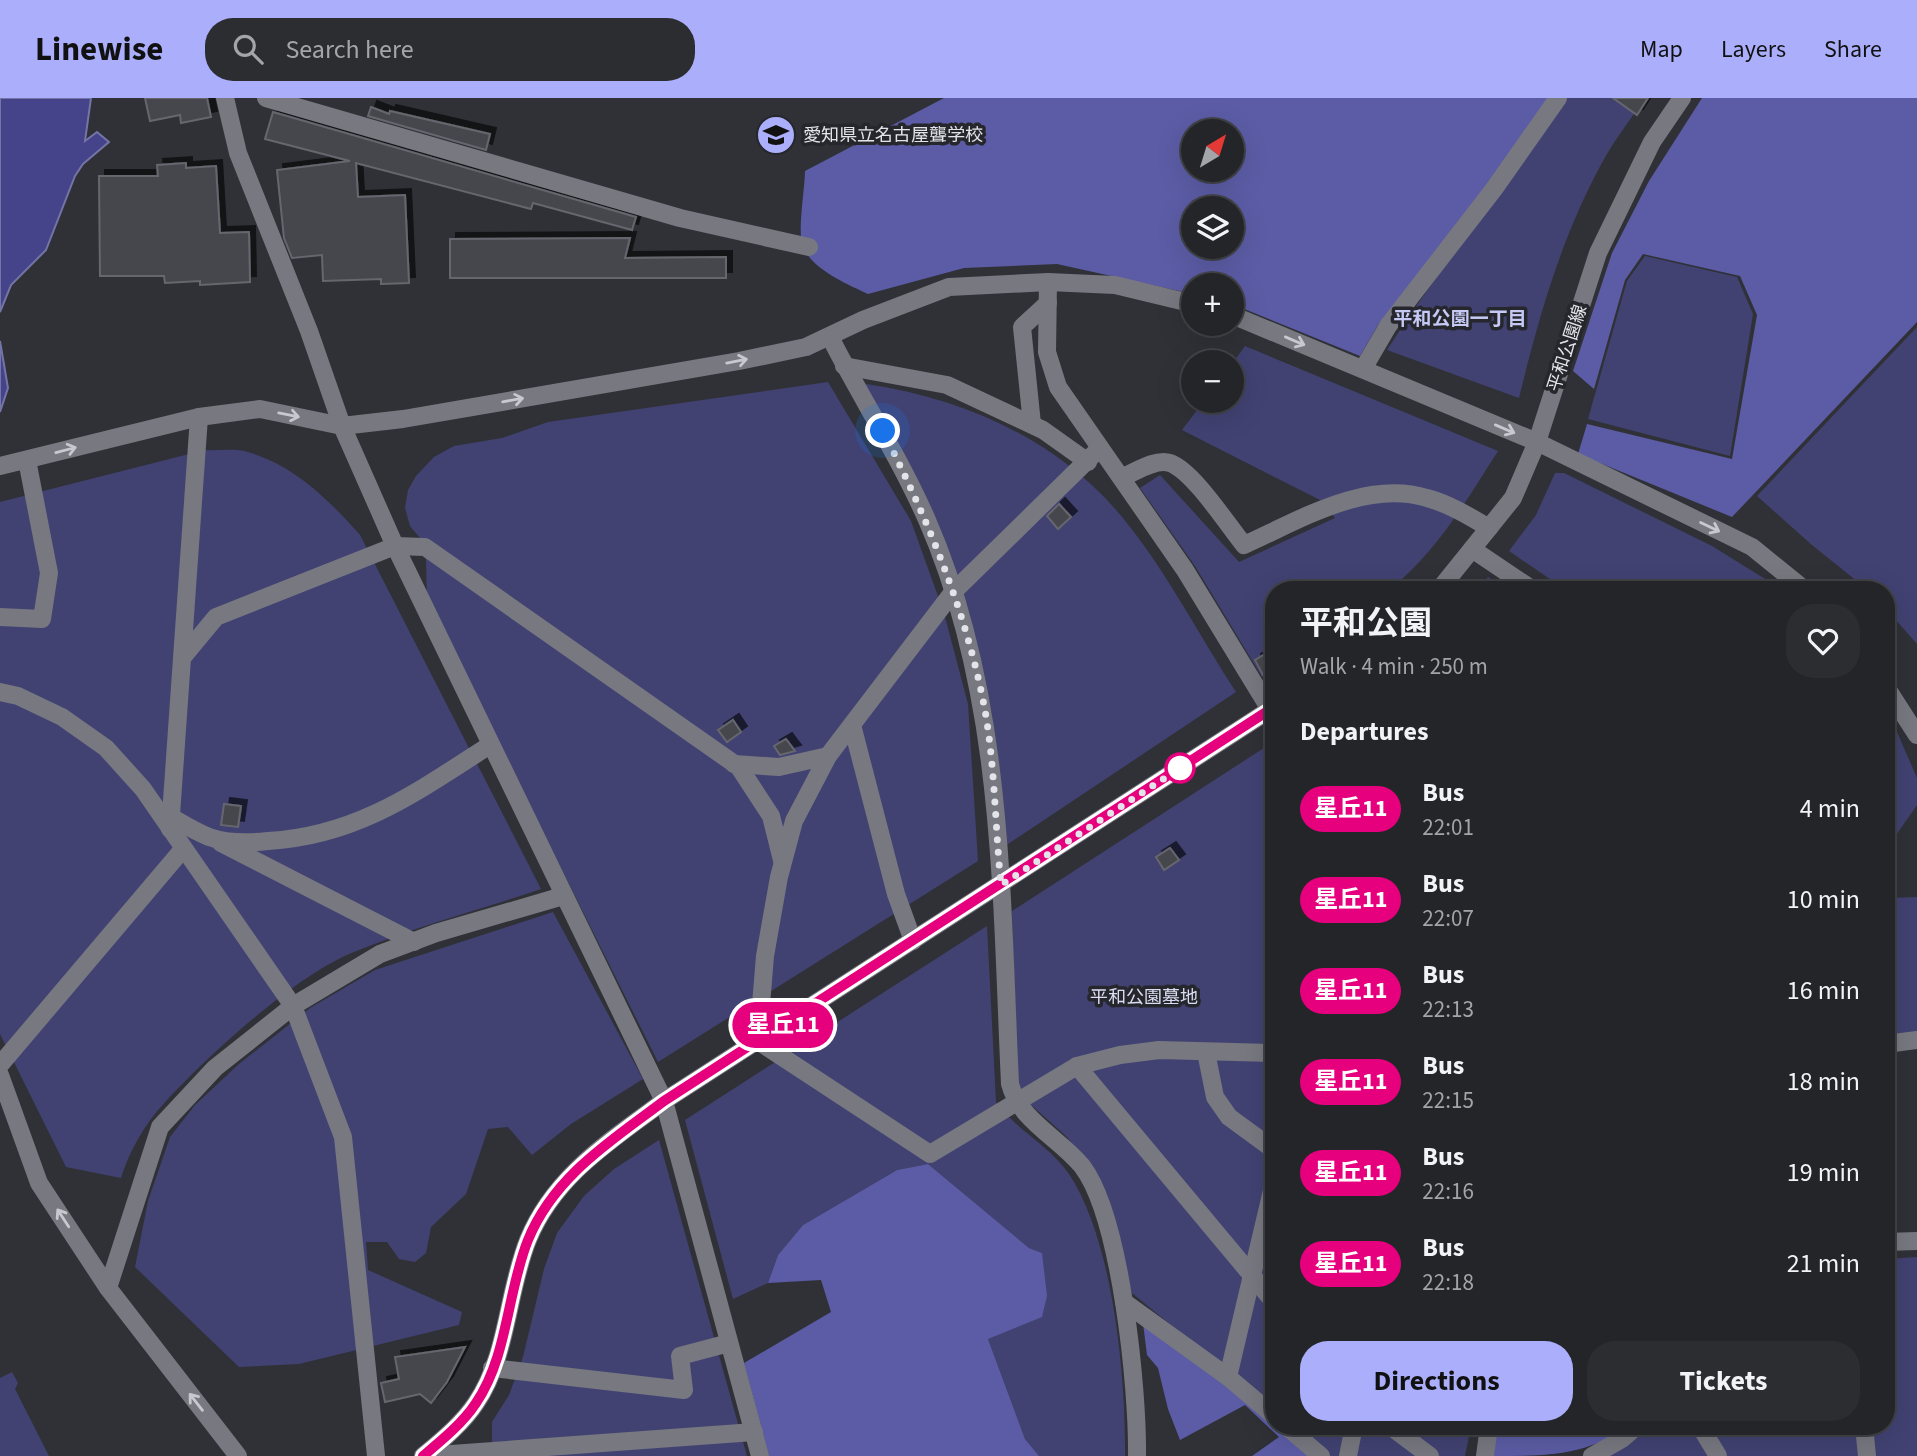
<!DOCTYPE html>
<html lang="en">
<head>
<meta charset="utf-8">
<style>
  :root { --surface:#242529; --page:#2c2d31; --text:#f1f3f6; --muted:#a3a5a8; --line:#414246; --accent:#abaffb }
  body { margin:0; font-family:"Source Sans 3","Noto Sans JP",sans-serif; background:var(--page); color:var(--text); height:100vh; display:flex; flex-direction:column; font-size:26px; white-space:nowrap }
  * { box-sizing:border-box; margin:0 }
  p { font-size:23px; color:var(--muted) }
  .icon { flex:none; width:38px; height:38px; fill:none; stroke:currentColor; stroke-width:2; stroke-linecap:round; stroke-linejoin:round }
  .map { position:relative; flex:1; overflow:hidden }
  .drawer { position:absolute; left:1265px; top:483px; width:630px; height:854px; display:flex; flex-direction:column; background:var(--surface); border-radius:28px; box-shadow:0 7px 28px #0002,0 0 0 2px var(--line) }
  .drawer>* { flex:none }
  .badge { padding:0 14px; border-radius:23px; font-size:24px; line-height:46px }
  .needle { width:46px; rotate:38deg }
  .fabs { position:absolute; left:1181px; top:21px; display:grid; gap:14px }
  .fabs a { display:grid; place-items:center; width:63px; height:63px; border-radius:50%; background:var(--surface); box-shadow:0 7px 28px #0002,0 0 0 2px var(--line); font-size:35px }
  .you { position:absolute; width:35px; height:35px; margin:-18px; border:5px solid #fff; border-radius:50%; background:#1a73e8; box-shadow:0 0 0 10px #1a73e833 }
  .map>.badge { position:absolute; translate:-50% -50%; box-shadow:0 0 0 4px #fff }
  h2 { padding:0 35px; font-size:26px; line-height:63px }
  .round { display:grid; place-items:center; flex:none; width:74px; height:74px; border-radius:28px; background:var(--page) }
  .headline { display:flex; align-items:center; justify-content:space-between; height:119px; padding:0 35px }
  h1 { font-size:33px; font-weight:700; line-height:52px }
  .button { display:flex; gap:14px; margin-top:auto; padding:14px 35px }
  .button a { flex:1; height:80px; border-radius:28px; background:var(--accent); color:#111; font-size:28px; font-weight:700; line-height:80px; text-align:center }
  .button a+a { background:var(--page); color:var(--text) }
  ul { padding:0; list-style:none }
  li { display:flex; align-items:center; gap:21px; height:91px; padding:0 35px }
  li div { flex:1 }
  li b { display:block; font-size:26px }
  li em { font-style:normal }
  li .badge { min-width:77px; font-weight:700; text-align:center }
  header { display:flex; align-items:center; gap:42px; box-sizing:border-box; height:98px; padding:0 35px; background:var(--accent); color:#111 }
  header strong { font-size:33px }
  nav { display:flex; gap:38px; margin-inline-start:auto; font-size:24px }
  .search { width:490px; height:63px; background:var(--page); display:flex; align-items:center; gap:18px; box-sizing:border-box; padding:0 24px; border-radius:28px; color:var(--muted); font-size:26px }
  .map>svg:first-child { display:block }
  .green { fill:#414272 }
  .forest { fill:#5b5ca5; fill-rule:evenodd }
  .water { fill:#45448a; stroke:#7474a6; stroke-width:2 }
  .building { fill:#45464d; stroke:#66666e; stroke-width:2; filter:url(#shadow) }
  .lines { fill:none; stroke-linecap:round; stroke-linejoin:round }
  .minor { stroke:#777880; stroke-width:18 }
  .oneway { stroke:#c8c9cf }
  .line-casing { stroke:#fff; stroke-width:16 }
  .line { stroke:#e6007e; stroke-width:10 }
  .walk { stroke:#e3e4e9; stroke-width:7; stroke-dasharray:0 12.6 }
  .stop-dot { fill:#fff; stroke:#e6007e; stroke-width:3.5 }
  .labels { text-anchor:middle; stroke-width:7; stroke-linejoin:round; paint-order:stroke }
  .poi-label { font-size:18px; fill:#e3e4e9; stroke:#26272d; text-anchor:start }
  .street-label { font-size:18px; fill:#e3e4e9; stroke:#26272d }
  .park-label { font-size:18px; fill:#dbdef3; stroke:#26272d }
  .neighbourhood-label { font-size:19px; font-weight:bold; fill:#c5c9f4; stroke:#26272d }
</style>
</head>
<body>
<header>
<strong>Linewise</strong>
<div class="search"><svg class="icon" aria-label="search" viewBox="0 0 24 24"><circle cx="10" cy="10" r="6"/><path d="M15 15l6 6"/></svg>Search here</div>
<nav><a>Map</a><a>Layers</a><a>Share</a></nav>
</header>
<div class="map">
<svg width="1917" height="1358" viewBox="0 0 1917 1358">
  <defs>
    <filter id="shadow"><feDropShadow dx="6" dy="-6" stdDeviation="0" flood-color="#0009"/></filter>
  </defs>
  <rect width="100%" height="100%" fill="#303137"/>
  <g class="green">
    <path d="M1567 0H1645C1631 21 1615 41 1603 63 1562 137 1539 218 1519 300L1387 252C1443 165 1508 85 1567 0Z"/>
    <path d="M1645 158 1737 179 1753 216 1730 358 1588 321 1627 183Z"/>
    <path d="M1917 229V546L1887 512 1886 492H1868L1812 447 1757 398Z"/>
    <path d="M1245 248 1498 353C1466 403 1436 455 1389 492H1274V571L1262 579 1195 468 1140 390 1160 377 1239 464 1335 420 1322 403 1182 332 1204 303H1232V266Z"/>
    <path d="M828 284 911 423 944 515 968 606 978 763 658 964 427 502 426 462 420 440 410 428 405 410 408 392 416 378 434 359 454 348 502 340 548 324Z"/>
    <path d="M866 286C968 301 1066 345 1130 429 1168 477 1202 542 1236 594L1005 748 992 616 966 508 867 297Z"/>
    <path d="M205 352C218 353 235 350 248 354 295 368 328 401 360 437L541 791C479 812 414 829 354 854 295 877 201 963 159 1011 143 1029 128 1057 121 1080L66 1069 0 936V404Z"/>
    <path d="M1555 375H1564L1712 448 1783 492H1566L1509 453 1536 417Z"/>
    <path d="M1488 479 1508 492H1477Z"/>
    <path d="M1887 611 1917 680V707L1887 750Z"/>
    <path d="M1267 648 1274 663V1312L1132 1195 1110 1109 1089 1068 1067 1039 1030 1006 1017 985 1012 813Z"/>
    <path d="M1917 799V937L1887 940 1886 800Z"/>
    <path d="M553 814 643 981 571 1026 532 1057 508 1029 488 1031 466 1096 431 1129 426 1155 415 1164 399 1161 387 1144H366L368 1172 462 1214 459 1227 299 1266 239 1269 135 1169 148 1103 170 1039 195 1007 239 966 310 910 375 872Z"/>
    <path d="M987 828 996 1004C1016 1032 1049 1047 1069 1076 1113 1142 1126 1279 1125 1358H1039L1025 1341 988 1241 1042 1155 1029 1150 928 1066 897 1072 803 1127 778 1157 768 1185 733 1201 685 1022Z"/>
    <path d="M659 1042 747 1358H492V1324L509 1297 523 1259 544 1171 557 1135 584 1098 614 1071Z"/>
    <path d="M1917 1159V1358H1600L1644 1328H1886L1887 1161Z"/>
    <path d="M12 1274 18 1285 15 1291 49 1358H0V1280Z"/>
    <path d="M1293 1328H1471L1465 1358H1328Z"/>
  </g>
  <g class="forest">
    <path d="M944 0H1548L1489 89 1378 227 1360 258 1232 206V187H1194L1193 196 1057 166 964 170 868 196C847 186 813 172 803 149 797 136 805 90 805 73ZM1194 33H1232V72H1194ZM1194 110H1232V149H1194Z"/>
    <path d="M1702 0H1917V224L1732 419 1578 356 1587 326 1732 361 1757 217 1740 178 1643 156 1625 182 1594 291 1573 273 1612 155 1649 83Z"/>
    <path d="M928 1066 1029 1150 1042 1155 1047 1198 1042 1219 988 1241 1025 1341 1039 1358H769L744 1265 831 1214 821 1182 768 1185 778 1157 803 1127 897 1072Z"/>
    <path d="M1142 1217 1274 1324V1328H1279L1312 1358H1252L1279 1339 1245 1307 1180 1342 1168 1311 1158 1270 1147 1257Z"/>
    <path d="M1496 1328H1627C1588 1358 1543 1358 1494 1358Z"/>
  </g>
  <g class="water">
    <path d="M0 0H91L85 43 97 34 109 44 83 66 75 78 46 152 11 187 0 214Z"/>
    <path d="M0 243 8 290 0 314Z"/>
  </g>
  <g class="building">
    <path d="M145 0H207L211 19 181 25 180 17 150 23Z"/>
    <path d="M1613 0H1648L1637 17Z"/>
    <path d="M371 9 389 16 390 13 490 36 486 52 368 18Z"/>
    <path d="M273 14 636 119 632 132 533 105 531 111 356 65 358 99 405 97 409 185 381 186V181L323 183 322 157 292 160 284 140 277 72 350 63 265 41Z"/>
    <path d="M186 65V70L216 68 220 135 249 134 250 184 200 187V183L165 185 164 178H100L99 78H158L157 67Z"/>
    <path d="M630 140 625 160 726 159V180H450V141Z"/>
    <path d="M1059 406 1071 419 1058 431 1047 418Z"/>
    <path d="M1274 551V570L1263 577 1255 562Z"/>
    <path d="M733 622 741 634 727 644 718 632Z"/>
    <path d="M786 641 795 653 780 657 774 648Z"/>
    <path d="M224 706 241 708 238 729 221 727Z"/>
    <path d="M1170 750 1179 762 1164 772 1156 759Z"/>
    <path d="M465 1249 447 1284 431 1305 420 1296 385 1304 381 1285 399 1281 395 1259Z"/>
  </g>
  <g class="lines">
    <g class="minor">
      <path d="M225 0 238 55 309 233 342 328 395 448 664 1003 760 1358"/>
      <path d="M266 0 680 120 809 149"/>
      <path d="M1048 184 1047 254 1058 289 1185 472 1274 618"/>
      <path d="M1232 217 1537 344 1752 449 1805 492"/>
      <path d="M830 239C861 300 899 358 927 422 1004 598 1001 796 1010 986 1020 1023 1058 1039 1082 1068 1121 1119 1138 1292 1137 1358"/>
      <path d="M844 268 947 287 1043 332 1088 364"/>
      <path d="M1363 271 1388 228 1494 91 1558 0"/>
      <path d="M1032 326 1022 229 1048 205"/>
      <path d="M1100 350 953 494 828 658 794 723 779 779 765 858 758 943 930 1056 1077 968 1120 957 1159 952 1274 955"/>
      <path d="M0 368 199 319 260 311 342 328 403 321 739 263 806 249 863 222 949 189 1048 184 1115 187 1194 206"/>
      <path d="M1123 379C1135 374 1156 360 1170 365 1193 373 1227 426 1244 447 1298 423 1365 381 1427 400 1449 406 1469 418 1489 430"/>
      <path d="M1472 451 1533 492"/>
      <path d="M1439 492 1513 400 1537 344 1598 155 1652 44 1682 0"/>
      <path d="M0 519 42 521 49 475 27 362"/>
      <path d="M182 560 216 519 395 448 425 449 739 669 771 718 782 762"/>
      <path d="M1886 589 1917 637"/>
      <path d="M0 594 18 598 62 619 106 650 143 691 293 908 343 1039 376 1358"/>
      <path d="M852 627 896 796 913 843"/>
      <path d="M734 666 779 669 828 658"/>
      <path d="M171 719C183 726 196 734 209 739 226 745 250 745 268 743 357 738 417 694 490 647"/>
      <path d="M170 731 199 319"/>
      <path d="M221 745 414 844"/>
      <path d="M1886 946 1917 942"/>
      <path d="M1206 954 1215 999 1229 1019 1274 1052"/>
      <path d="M0 967 183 751"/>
      <path d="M1077 968 1274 1204"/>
      <path d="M0 977 39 1085 108 1190 238 1358"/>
      <path d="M1886 1144 1917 1143"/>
      <path d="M108 1190 160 1029 215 970 293 908 380 856 436 835 563 798"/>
      <path d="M1124 1204 1228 1279 1274 1318"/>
      <path d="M492 1270 684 1292 680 1258 729 1245"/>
      <path d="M1228 1279 1274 1084"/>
      <path d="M1286 1328 1321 1358"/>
      <path d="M1390 1328 1430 1358"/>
      <path d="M1700 1328 1718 1358"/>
      <path d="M1864 1328 1867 1358"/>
      <path d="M423 1358C441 1343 463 1325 476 1305 508 1258 507 1194 528 1142 554 1078 611 1042 664 1003L1274 609"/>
      <path d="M424 1358 754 1334"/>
      <path d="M1348 1358 1354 1328"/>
      <path d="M1485 1358 1489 1328"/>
      <path d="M1592 1358 1622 1341 1637 1328"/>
    </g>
  </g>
  <defs><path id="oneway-shaft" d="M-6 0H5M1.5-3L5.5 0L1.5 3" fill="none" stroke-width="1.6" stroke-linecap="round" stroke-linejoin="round" transform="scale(1.75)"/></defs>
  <g class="oneway">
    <use href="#oneway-shaft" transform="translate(1295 243) rotate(23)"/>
    <use href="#oneway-shaft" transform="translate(737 263) rotate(-11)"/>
    <use href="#oneway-shaft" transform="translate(513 302) rotate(-10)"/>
    <use href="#oneway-shaft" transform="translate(289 317) rotate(11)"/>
    <use href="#oneway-shaft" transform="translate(1505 331) rotate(23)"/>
    <use href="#oneway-shaft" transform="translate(66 352) rotate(-15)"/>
    <use href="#oneway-shaft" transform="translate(1710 429) rotate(26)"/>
    <use href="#oneway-shaft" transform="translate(63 1120) rotate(-123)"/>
    <use href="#oneway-shaft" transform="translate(196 1304) rotate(-128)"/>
  </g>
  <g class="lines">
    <defs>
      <path id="line" d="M423 1358C441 1343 463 1325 476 1305 508 1258 507 1194 528 1142 554 1078 611 1043 664 1003L1274 609"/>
    </defs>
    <use href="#line" class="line-casing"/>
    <use href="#line" class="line"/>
    <path class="walk" d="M883 333C927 420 965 510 984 607 995 665 995 728 1001 787L1180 670"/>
  </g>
  <defs>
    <symbol id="school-disc" viewBox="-11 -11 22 22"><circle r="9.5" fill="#abaffb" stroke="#26272d"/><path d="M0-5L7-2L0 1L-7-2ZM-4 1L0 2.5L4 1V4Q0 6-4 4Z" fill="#111"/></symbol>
  </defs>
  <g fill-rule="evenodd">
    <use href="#school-disc" x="754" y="15" width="44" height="44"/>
  </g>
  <circle class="stop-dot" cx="1180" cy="670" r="14"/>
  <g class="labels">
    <g class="poi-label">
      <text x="803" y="43">愛知県立名古屋聾学校</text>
    </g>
    <g class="street-label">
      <text transform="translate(1567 250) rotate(-72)" y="6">平和公園線</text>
    </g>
    <g class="park-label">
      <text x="1144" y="905">平和公園墓地</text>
    </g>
    <g class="neighbourhood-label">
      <text x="1460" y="227">平和公園一丁目</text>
    </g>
  </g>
</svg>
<div class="fabs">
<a><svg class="needle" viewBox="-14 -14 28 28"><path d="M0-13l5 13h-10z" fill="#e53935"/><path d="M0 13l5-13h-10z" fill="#a3a5a8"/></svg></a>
<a><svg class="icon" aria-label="layers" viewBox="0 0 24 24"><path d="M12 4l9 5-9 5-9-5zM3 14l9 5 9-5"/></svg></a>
<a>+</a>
<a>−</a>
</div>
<div class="you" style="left:883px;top:333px"></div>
<b class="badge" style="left:783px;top:927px;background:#e6007e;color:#fff">星丘11</b>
<section class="drawer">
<div class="headline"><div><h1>平和公園</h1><p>Walk · 4 min · 250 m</p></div><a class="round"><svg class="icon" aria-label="heart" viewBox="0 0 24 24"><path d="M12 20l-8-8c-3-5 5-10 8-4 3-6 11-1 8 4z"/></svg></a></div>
<h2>Departures</h2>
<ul>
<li><span class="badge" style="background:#e6007e;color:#fff">星丘11</span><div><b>Bus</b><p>22:01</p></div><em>4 min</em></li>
<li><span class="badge" style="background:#e6007e;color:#fff">星丘11</span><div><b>Bus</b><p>22:07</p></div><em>10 min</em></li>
<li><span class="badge" style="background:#e6007e;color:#fff">星丘11</span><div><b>Bus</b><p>22:13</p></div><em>16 min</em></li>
<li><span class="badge" style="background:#e6007e;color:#fff">星丘11</span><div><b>Bus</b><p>22:15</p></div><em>18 min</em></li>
<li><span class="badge" style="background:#e6007e;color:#fff">星丘11</span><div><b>Bus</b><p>22:16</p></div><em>19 min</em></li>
<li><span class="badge" style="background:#e6007e;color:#fff">星丘11</span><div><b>Bus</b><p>22:18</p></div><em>21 min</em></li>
</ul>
<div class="button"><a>Directions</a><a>Tickets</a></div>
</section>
</div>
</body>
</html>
